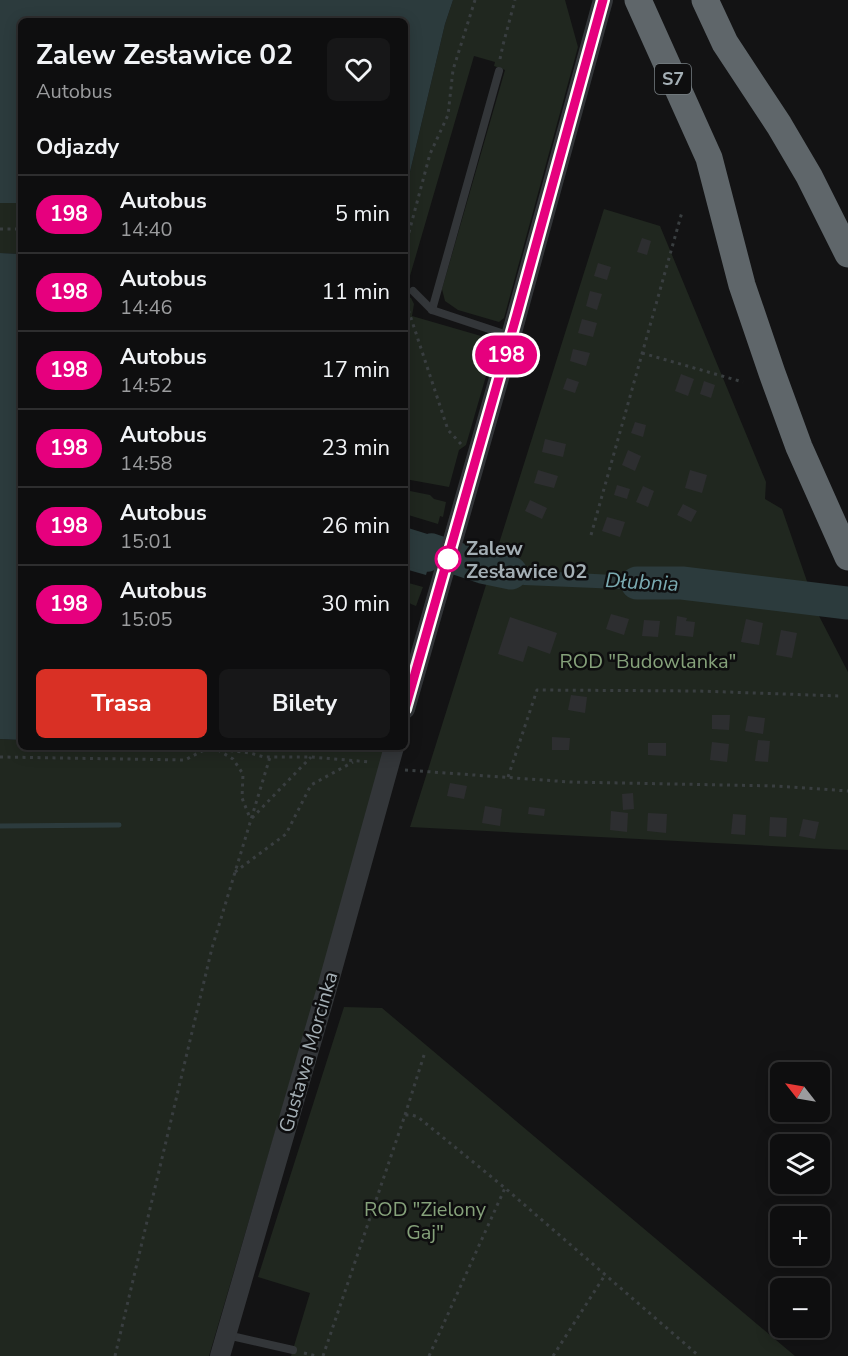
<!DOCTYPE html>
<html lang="pl">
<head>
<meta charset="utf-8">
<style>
  :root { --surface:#0e0e0f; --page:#171718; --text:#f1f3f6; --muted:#9b9c9e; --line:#2e2e2f; --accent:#d93025 }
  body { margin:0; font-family:"Nunito Sans",sans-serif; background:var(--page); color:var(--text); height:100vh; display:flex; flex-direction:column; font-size:22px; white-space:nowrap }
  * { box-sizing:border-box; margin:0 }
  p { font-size:20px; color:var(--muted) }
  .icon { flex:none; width:33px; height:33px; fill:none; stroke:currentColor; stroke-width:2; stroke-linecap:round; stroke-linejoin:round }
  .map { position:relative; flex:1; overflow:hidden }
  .panel { position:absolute; left:18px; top:18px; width:390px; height:732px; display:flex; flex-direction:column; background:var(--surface); border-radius:9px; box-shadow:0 3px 15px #0003,0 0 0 2px var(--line) }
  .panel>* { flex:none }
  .badge { padding:0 12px; border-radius:20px; font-size:21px; line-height:39px }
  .needle { width:39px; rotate:301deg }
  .fabs { position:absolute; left:770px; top:1062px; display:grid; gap:12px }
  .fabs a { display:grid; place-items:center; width:60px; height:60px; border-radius:9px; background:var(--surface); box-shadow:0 3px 15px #0003,0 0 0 2px var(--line); font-size:30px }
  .map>.badge { position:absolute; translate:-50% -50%; box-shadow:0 0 0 3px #fff }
  h2 { padding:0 18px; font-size:22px; line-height:54px }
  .round { display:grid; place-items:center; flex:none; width:63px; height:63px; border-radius:9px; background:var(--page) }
  .head { display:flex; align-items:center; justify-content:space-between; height:102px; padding:0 18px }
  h1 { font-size:28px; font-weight:700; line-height:45px }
  .cta { display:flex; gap:12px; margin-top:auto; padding:12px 18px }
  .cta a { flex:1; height:69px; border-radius:9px; background:var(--accent); color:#fff; font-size:24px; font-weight:700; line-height:69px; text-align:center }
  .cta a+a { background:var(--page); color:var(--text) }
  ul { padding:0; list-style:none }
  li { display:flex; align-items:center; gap:18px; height:78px; padding:0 18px; border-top:2px solid var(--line) }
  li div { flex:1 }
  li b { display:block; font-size:22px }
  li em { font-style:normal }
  li .badge { min-width:66px; font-weight:700; text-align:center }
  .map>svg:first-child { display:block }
  .green { fill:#20271f }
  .water { fill:#2c3b3d }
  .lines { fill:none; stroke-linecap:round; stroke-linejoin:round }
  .stream { stroke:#2c3b3d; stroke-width:5 }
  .river { stroke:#2c3b3d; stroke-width:33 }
  .building { fill:#2d2e30 }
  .path { stroke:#393e40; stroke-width:3; stroke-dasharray:3 4.5; stroke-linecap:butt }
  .service { stroke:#333639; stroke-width:8 }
  .tertiary { stroke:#333639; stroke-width:20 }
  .motorway { stroke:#5f666a; stroke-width:27 }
  .line-casing { stroke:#fff; stroke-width:14 }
  .line { stroke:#e6007e; stroke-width:9 }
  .stop-dot { fill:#fff; stroke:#e6007e; stroke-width:3 }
  .labels { text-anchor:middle; stroke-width:5; stroke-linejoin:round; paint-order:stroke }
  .shield { fill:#0e0e0f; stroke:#777f83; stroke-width:1.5 }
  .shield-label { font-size:18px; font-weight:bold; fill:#a4afb5 }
  .stop-label { font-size:20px; font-weight:bold; fill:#a4afb5; stroke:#0e0e0f; text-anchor:start }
  .park-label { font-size:20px; fill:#85a17a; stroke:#0e0e0f }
  .street-label { font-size:20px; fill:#a4afb5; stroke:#0e0e0f }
  .water-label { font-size:21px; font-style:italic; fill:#7aaab1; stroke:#0e0e0f }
</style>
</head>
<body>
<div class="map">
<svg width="848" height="1356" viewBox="0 0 848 1356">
  <rect width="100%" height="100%" fill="#131314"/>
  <g class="green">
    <path d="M453 0H565L578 47 504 318 499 322 458 310 445 301 442 289 505 70 494 66 495 62 474 56 405 293V193L445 24Z"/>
    <path d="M0 203H21V254L0 253Z"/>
    <path d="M604 209 660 226 766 482 765 499 782 509 819 616 848 672V850L410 827Z"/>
    <path d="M405 296 411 298 414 304 412 316 488 338 495 345 466 445 459 450 449 487 405 479Z"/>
    <path d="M405 490 430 495 434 499 446 502 443 517 440 516 438 524 405 514Z"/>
    <path d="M405 582 423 587 416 606 411 604 405 599Z"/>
    <path d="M0 739 21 740V747H385L315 997 209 1356H0Z"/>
    <path d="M344 1007 382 1008 795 1356H291L310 1293 258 1277Z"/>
  </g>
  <g class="water">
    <path d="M0 0H453L445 24 405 193V21H21V203H0Z"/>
    <path d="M0 253 21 254V740L0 739Z"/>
    <path d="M405 527 437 537 426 575 405 569V544L429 551 430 548 405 540Z"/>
    <path d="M471 553 481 558 484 561 489 563 497 561 536 571 653 577 682 583 643 590 524 585 507 581 465 576Z"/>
  </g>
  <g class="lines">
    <path class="stream" d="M0 826 119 825"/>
    <g class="river">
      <path d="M405 548 427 555 432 550 482 567 511 573"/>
      <path d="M637 583H682L848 603"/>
    </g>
  </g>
  <g class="building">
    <path d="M642 238 651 241 647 255 637 252Z"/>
    <path d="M598 263 611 267 607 280 594 276Z"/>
    <path d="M590 291 602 294 597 310 586 306Z"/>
    <path d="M582 319 597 323 593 337 578 333Z"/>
    <path d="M573 349 590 353 586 366 570 361Z"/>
    <path d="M681 374 694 379 688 396 675 391Z"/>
    <path d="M567 378 579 382 575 393 563 389Z"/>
    <path d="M704 381 715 385 711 398 700 394Z"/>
    <path d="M635 422 646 425 643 437 631 433Z"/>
    <path d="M545 439 566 444 563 457 542 452Z"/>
    <path d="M628 450 641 456 635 471 622 465Z"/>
    <path d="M538 470 558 476 554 488 534 483Z"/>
    <path d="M690 470 707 475 702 493 685 488Z"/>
    <path d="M617 485 630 489 627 499 614 495Z"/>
    <path d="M643 486 654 491 648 507 636 502Z"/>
    <path d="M530 500 547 508 542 519 525 511Z"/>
    <path d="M683 504 697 511 691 522 677 515Z"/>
    <path d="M607 517 625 522 620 537 602 531Z"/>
    <path d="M611 614 629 619 624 635 606 629Z"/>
    <path d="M677 616 687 618 686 621 695 622 693 637 675 635Z"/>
    <path d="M510 617 557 633 550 654 528 646 523 662 498 654Z"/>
    <path d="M746 619 763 623 759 645 741 642Z"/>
    <path d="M644 620 660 621 658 637 642 636Z"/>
    <path d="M781 630 797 633 792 658 776 655Z"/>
    <path d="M571 695 587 697 585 713 568 710Z"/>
    <path d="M712 715H730L729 730 712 729Z"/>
    <path d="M748 716 765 718 763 734 745 731Z"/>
    <path d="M552 737 570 738 569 750H552Z"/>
    <path d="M758 740 770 741 768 762 755 761Z"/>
    <path d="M712 742 729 744 727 762 710 760Z"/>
    <path d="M648 743H666V756L648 755Z"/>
    <path d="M450 783 467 786 464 799 447 796Z"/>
    <path d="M633 793 634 809 623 810 622 794Z"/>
    <path d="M485 806 502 809 500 826 482 823Z"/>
    <path d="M529 807 545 809 544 816 528 814Z"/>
    <path d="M611 811 628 813 627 832 610 830Z"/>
    <path d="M648 813 667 814 666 833 647 831Z"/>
    <path d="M733 814 746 815 745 835 731 834Z"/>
    <path d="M770 817 787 818 786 837 769 836Z"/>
    <path d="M803 819 819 822 815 839 799 836Z"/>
  </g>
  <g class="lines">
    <g class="path">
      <path d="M500 59 503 45 515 0"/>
      <path d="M0 229H21"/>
      <path d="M405 247 430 154 448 115 453 70 475 0"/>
      <path d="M406 303 448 430 461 444"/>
      <path d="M642 353 743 382"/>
      <path d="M591 535 682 212"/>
      <path d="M218 750 233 759 243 774 242 798 250 818"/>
      <path d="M0 757 185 760 202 751 217 749 250 753 264 757H311L370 762"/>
      <path d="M405 770 570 782 777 786 848 791"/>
      <path d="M508 777 537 690 699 691 839 696"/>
      <path d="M252 818 311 757"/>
      <path d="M235 872 286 834 311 785 353 762"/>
      <path d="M405 1115 425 1052"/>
      <path d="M304 1353 316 1356"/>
      <path d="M115 1356 212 948 270 757"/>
      <path d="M323 1356 405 1115H412L418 1117 505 1188 699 1356"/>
      <path d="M429 1356 505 1188"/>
      <path d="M553 1356 605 1275"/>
    </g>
    <g class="service">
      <path d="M499 71 432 310 510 336"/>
      <path d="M413 291 432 310"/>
      <path d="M227 1335 293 1350"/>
    </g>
    <g class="tertiary">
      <path d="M405 709 511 336 603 0"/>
      <path d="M220 1356 327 988 394 747"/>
    </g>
    <g class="motorway">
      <path d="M638 0 709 158 742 285 772 373 799 447 848 557"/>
      <path d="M705 0 725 43 779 125 809 176 848 254"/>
    </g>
  </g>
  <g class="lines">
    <defs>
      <path id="line" d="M405 709 517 314 603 0"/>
    </defs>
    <use href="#line" class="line-casing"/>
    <use href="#line" class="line"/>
  </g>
  <circle class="stop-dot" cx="448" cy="559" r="12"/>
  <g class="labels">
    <rect class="shield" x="655" y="64" width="36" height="30" rx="4.5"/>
    <g class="shield-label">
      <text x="673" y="85">S7</text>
    </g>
    <g class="stop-label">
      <text x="466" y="555">Zalew<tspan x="466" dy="23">Zesławice 02</tspan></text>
    </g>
    <g class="park-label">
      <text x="648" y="668">ROD "Budowlanka"</text>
      <text x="425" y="1216">ROD "Zielony<tspan x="425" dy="23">Gaj"</tspan></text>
    </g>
    <g class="street-label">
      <text transform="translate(308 1052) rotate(-74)" y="7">Gustawa Morcinka</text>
    </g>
    <g class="water-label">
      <text transform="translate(642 582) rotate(3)" y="7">Dłubnia</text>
    </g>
  </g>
</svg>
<div class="fabs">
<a><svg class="needle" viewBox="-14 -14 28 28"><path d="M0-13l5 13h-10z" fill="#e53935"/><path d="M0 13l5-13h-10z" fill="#9b9c9e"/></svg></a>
<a><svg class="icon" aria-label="layers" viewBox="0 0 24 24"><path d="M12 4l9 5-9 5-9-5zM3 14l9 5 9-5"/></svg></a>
<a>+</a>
<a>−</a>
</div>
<b class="badge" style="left:506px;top:355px;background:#e6007e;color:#fff">198</b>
<section class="panel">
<div class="head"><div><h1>Zalew Zesławice 02</h1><p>Autobus</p></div><a class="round"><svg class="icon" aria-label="heart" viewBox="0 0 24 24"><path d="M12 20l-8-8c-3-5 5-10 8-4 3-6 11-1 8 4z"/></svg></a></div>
<h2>Odjazdy</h2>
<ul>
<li><span class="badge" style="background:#e6007e;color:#fff">198</span><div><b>Autobus</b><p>14:40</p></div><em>5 min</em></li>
<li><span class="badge" style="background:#e6007e;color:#fff">198</span><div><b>Autobus</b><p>14:46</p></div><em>11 min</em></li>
<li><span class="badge" style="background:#e6007e;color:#fff">198</span><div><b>Autobus</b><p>14:52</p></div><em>17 min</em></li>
<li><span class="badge" style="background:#e6007e;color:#fff">198</span><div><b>Autobus</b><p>14:58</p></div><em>23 min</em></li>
<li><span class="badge" style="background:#e6007e;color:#fff">198</span><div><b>Autobus</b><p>15:01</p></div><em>26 min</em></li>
<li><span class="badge" style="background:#e6007e;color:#fff">198</span><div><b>Autobus</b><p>15:05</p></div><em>30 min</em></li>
</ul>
<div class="cta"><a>Trasa</a><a>Bilety</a></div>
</section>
</div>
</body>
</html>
